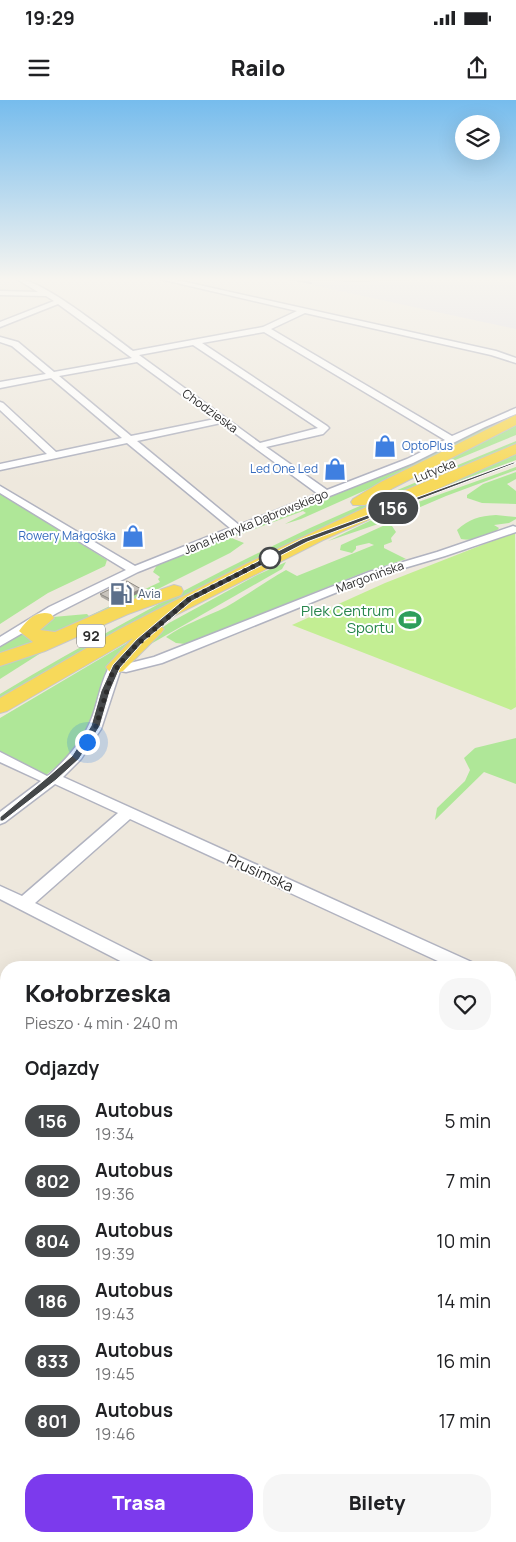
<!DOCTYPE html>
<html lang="pl">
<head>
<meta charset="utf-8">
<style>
  :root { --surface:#fff; --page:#f6f6f6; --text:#202124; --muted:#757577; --accent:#7c3aed }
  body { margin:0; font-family:Manrope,sans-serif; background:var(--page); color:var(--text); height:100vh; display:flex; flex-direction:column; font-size:19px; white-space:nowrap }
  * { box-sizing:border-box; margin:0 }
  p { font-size:16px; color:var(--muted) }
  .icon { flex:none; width:28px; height:28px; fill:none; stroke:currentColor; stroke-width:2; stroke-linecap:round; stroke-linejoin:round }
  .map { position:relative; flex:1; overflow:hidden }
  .sheet { position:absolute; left:0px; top:861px; width:516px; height:581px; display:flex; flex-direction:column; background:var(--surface); border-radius:20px 20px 0 0; box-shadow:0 5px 20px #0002 }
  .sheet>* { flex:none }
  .badge { padding:0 10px; border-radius:16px; font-size:18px; line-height:32px }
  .controls { position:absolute; left:455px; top:15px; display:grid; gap:10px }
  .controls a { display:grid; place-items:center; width:45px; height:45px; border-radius:50%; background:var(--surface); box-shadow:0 5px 20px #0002; font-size:25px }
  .you { position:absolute; width:25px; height:25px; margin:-12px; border:4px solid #fff; border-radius:50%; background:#1a73e8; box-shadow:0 0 0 8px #1a73e833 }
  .map>.badge { position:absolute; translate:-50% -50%; box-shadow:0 0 0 2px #fff }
  h2 { padding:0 25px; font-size:19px; line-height:45px }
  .round { display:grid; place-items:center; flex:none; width:52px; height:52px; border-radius:20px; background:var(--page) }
  .headline { display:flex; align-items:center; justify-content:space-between; height:85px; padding:0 25px }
  h1 { font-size:24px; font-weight:800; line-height:38px }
  .button { display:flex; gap:10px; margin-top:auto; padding:10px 25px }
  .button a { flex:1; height:58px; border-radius:20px; background:var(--accent); color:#fff; font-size:20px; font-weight:800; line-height:58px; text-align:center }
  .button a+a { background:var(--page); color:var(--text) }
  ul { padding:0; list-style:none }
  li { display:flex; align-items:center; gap:15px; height:60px; padding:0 25px }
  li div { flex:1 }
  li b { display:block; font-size:19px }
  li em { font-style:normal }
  li .badge { min-width:55px; font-weight:700; text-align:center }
  .status { display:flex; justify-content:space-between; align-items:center; height:35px; padding:0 25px; background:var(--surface); direction:ltr }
  .status svg { height:14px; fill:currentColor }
  header { display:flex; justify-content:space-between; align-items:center; height:65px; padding:0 25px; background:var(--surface); font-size:22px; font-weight:800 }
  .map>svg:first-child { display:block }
  .industrial { fill:#e1dee6 }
  .green { fill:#afe798 }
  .pitch { fill:#c3ee93 }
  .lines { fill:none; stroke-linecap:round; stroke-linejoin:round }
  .street-casing { stroke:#b1b3c0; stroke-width:3 }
  .primary-casing { stroke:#c8c8c8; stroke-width:2 }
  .street { fill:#fff; fill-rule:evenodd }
  .primary { fill:#f7d95a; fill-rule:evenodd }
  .rail { stroke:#a0a2b7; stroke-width:2 }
  .wall { fill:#ada9a3 }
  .shaded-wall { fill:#8d8984 }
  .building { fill:#c9c4bd; stroke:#8d8984 }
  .line { fill:#45484a; stroke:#fff }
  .walk { stroke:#2c2c2c; stroke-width:5; stroke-dasharray:0 9 }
  .stop-dot { fill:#fff; stroke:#45484a; stroke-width:2.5 }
  .labels { text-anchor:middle; stroke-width:4; stroke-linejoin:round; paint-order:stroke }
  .far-street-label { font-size:12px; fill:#2c2c2c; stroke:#fff }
  .far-shop-label { font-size:12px; fill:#366cbe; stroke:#fff; text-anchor:end }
  .far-service-label { font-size:12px; fill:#4e5e75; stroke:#fff; text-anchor:start }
  .shield { fill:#fff; stroke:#6b6b6b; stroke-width:1 }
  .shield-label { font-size:14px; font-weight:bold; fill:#2c2c2c }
  .leisure-label { font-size:15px; fill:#27864d; stroke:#fff; text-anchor:end }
  .street-label { font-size:15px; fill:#2c2c2c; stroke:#fff }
</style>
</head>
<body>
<div class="status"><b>19:29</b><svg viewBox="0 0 49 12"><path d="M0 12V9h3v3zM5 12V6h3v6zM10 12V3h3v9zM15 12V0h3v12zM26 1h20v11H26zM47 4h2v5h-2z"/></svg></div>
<header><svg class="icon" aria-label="menu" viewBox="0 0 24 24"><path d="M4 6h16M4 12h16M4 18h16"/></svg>Railo<svg class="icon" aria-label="share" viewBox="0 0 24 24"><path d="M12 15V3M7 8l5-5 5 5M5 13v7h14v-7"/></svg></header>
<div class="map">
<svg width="516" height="1442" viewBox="0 0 516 1442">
  <rect width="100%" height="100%" fill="#eee8dd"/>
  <path class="industrial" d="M285 179H516V229L386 201Z"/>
  <g class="green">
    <path d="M516 313V316L393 378 301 419 285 424 306 413 303 411 236 436 232 434 411 362 469 333Z"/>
    <path d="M516 322V335L397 384Z"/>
    <path d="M516 341V346L411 390 0 602V594C101 534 204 478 310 428 378 397 447 370 516 341Z"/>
    <path d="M516 353V360L440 388Z"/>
    <path d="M516 367V370L446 396 390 420 328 441 382 415Z"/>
    <path d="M516 372V379L507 384 516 391V404L482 403 467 398V395L483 384Z"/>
    <path d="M0 393 107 460 105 466 48 493 0 524Z"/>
    <path d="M496 415 516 417V419L509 423 494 425 499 428C492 439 472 441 461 439L457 430C469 419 479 416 496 415Z"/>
    <path d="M385 425 392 426 396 432 391 438 392 442 384 445V448L406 459 365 472 185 544 176 543 166 537C184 524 206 517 226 507 247 495 265 482 286 470L297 476 374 445 369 443 356 446V449L352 453 340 450 341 445Z"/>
    <path d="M223 437H229L244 443 230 453 128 504 55 535H42L37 526 53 517 87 514 89 516 160 482 158 479 160 477 153 472 157 465Z"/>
    <path d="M286 462 282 469 142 549 150 536 169 523 257 475Z"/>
    <path d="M23 534 36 541 0 557V547L17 535Z"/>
    <path d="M142 534 106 575 89 626 81 641 68 657 46 675 0 653V618Z"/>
    <path d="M55 544 0 579V564Z"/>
    <path d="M516 638V684L484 672 435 720 437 708 465 681 470 670 464 658 475 648Z"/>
    <path d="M0 1077 6 1081V1436H510V1407L516 1411V1442H0Z"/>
  </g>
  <path class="pitch" d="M515 432 516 607 511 610 292 525 385 483Z"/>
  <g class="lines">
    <defs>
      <g id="street">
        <path d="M17 179C41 178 111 235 133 251L263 227 297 211 160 179H172L496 251 516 258V263L491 255 305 213 271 229 452 336 516 308V314L485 327 413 363 138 472 57 513 0 546V537L49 507 126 470 0 393V386L135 466 230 428 127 343 0 370V364L47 354 0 310V302L3 303 56 352 122 338 51 278 0 288V282L46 274 12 246 0 242V237L18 242 54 272 132 258 58 204 0 227V222L54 201 46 196 0 195V191L38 192ZM264 232 445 340 407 359 327 390 266 347 323 334 329 328 327 326 202 243ZM193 245 318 328 260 343 139 255ZM137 262 215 319 131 336 59 276ZM221 323 318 394 239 425 137 341Z"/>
        <path d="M513 426 516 427V432L445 456 377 476 162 563 126 572 120 571 101 629 81 659 63 677 476 864 478 868H453L130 719 35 803 156 864 158 868H134L0 799V786L22 796 118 713 55 684 5 722 0 724V712L41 681 0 662V652L47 676 49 675C68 658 84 640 93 615 99 598 101 580 111 564H126L154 557 369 472 437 452Z"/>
        <path d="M510 880 516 881V896L510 894Z"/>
        <path d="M0 956 6 958V974L0 972Z"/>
        <path d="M510 1050 516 1052V1070L510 1067Z"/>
        <path d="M510 1258 516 1260V1284L510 1282Z"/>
      </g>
      <g id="primary">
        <path d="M516 315V325L393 388 365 405H353L351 402 353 399 381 382Z"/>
        <path d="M516 344V354L323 440 158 524 164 529 161 533 123 571 116 573 109 571 106 567 133 538 7 611 0 613V598L118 530 246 464 377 402Z"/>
        <path d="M174 485 181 487 183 491 181 495 128 514 45 551 0 566V553L33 542 19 531C27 520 36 510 51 514L54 518 40 530 55 532 114 506Z"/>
      </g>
    </defs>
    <use href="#street" class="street-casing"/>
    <use href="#primary" class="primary-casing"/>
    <use href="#street" class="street"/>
    <use href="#primary" class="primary"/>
    <g class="rail">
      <path d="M289 179 311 183"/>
      <path d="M304 179 358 181 410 179"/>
    </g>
  </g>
  <path class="wall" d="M141 492 123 501 112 503 101 497 100 494Z"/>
  <path class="shaded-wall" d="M141 489V492L123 501 112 503V500Z"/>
  <path class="building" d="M127 481 141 489 122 498 112 500 100 494Z"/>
  <linearGradient id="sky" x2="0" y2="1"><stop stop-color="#76bced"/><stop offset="0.47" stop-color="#f7f5f0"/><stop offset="1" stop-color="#f7f5f0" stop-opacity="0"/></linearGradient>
  <rect width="516" height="381" fill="url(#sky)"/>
  <path class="line" d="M514 362 516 363 307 442 192 501 143 542 120 568 110 591 100 626 79 659 56 680 3 721H0V717L49 676 72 656 91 626 101 591 113 565 137 539 187 497 302 439Z"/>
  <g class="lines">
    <path class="walk" d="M87 642 96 626 112 574 132 549 189 499 270 458"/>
  </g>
  <defs>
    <symbol id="shop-bare" viewBox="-9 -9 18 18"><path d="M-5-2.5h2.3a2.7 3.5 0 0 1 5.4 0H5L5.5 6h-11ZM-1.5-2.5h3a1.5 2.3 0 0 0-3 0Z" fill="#3f7fe0" stroke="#fff" stroke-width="2.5" paint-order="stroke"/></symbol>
    <symbol id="fuel-bare" viewBox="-9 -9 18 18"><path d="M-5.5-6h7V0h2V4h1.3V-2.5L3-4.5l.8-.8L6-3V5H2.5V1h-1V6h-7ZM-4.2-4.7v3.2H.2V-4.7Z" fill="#5c6f8a" stroke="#fff" stroke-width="2.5" paint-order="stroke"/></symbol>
    <symbol id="stadium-bare" viewBox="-9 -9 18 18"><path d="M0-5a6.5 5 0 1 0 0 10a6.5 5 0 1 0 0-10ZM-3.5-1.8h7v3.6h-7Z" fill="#2e9e5b" stroke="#fff" stroke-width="2.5" paint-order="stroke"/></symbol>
  </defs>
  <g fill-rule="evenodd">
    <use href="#shop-bare" x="369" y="330" width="32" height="32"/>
    <use href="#shop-bare" x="319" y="353" width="32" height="32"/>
    <use href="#shop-bare" x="117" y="420" width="32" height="32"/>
    <use href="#fuel-bare" x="105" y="478" width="32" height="32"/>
    <use href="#stadium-bare" x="394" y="504" width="32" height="32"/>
  </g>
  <circle class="stop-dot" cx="270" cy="458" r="10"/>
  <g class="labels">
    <g class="far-street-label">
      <text transform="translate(210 311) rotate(36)" y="4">Chodzieska</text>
      <text transform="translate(435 371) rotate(-22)" y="4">Lutycka</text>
      <text transform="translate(256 422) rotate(-22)" y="4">Jana Henryka Dąbrowskiego</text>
      <text transform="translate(370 477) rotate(-20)" y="4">Margonińska</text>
    </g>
    <g class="far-shop-label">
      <text x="402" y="350" text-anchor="start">OptoPlus</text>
      <text x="318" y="373">Led One Led</text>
      <text x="116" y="440">Rowery Małgośka</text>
    </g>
    <g class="far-service-label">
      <text x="138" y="498">Avia</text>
    </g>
    <rect class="shield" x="77" y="524.5" width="28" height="23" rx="4"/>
    <g class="shield-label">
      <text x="91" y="541">92</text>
    </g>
    <g class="leisure-label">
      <text x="394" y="516">Plek Centrum<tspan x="394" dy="17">Sportu</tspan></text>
    </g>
    <g class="street-label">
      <text transform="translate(260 773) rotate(24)" y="5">Prusimska</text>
    </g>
  </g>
</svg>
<div class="controls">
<a><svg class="icon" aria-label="layers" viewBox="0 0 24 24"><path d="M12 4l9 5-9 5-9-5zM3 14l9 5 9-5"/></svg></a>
</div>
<div class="you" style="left:87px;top:642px"></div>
<b class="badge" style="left:393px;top:408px;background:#45484a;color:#fff">156</b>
<section class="sheet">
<div class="headline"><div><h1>Kołobrzeska</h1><p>Pieszo · 4 min · 240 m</p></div><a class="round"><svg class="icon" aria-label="heart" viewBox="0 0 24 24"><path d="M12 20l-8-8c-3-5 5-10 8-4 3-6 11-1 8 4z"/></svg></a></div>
<h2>Odjazdy</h2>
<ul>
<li><span class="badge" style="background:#45484a;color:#fff">156</span><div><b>Autobus</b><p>19:34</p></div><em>5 min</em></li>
<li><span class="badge" style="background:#45484a;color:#fff">802</span><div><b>Autobus</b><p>19:36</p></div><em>7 min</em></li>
<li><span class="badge" style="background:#45484a;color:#fff">804</span><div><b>Autobus</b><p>19:39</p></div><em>10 min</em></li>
<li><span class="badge" style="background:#45484a;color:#fff">186</span><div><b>Autobus</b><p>19:43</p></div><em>14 min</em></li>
<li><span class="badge" style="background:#45484a;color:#fff">833</span><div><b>Autobus</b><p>19:45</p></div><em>16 min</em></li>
<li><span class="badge" style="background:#45484a;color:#fff">801</span><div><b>Autobus</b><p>19:46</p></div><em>17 min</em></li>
</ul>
<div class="button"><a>Trasa</a><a>Bilety</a></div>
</section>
</div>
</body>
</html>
